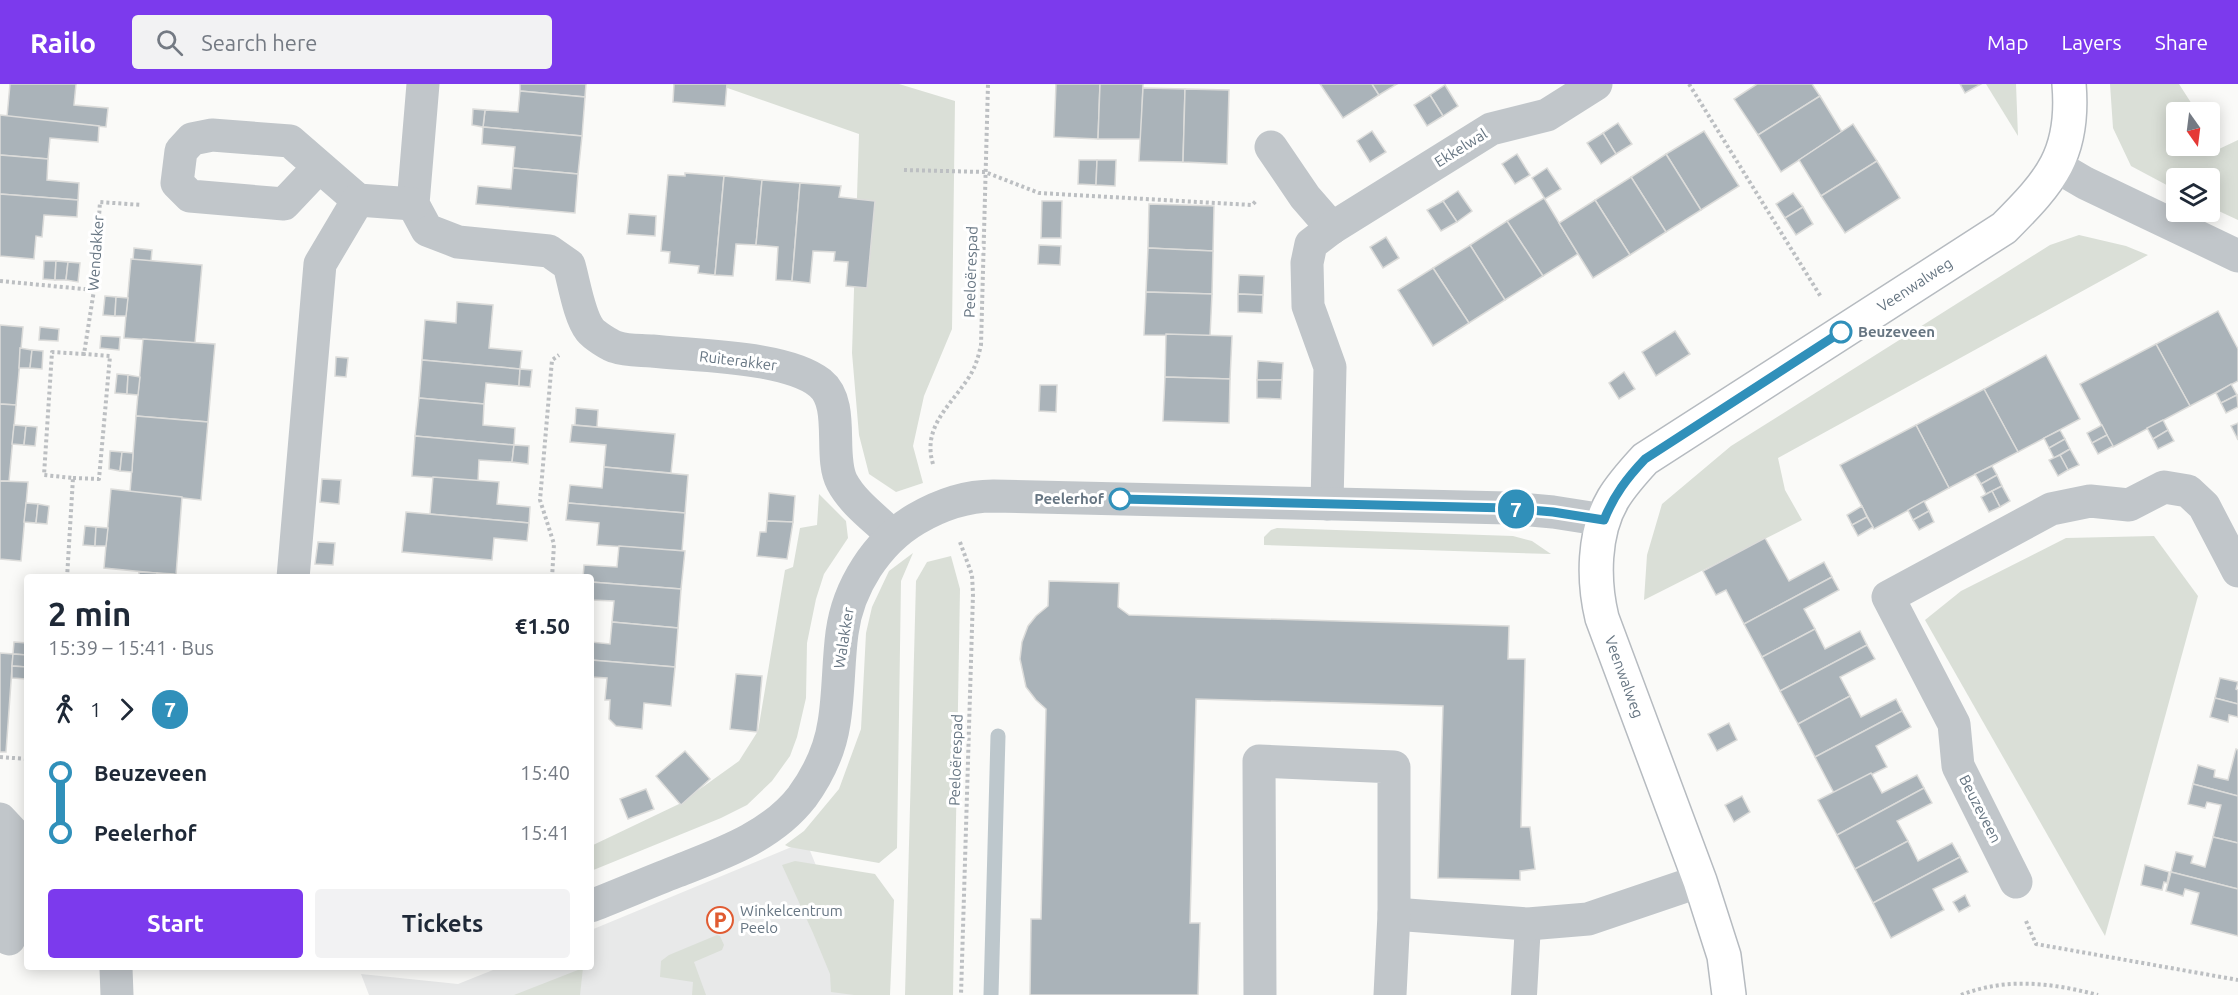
<!DOCTYPE html>
<html lang="en">
<head>
<meta charset="utf-8">
<style>
  :root { --surface:#fff; --page:#f2f2f3; --text:#1f2937; --muted:#747a83; --accent:#7c3aed }
  body { margin:0; font-family:Ubuntu,sans-serif; background:var(--page); color:var(--text); height:100vh; display:flex; flex-direction:column; font-size:22px; white-space:nowrap }
  * { box-sizing:border-box; margin:0 }
  p { font-size:20px; color:var(--muted) }
  .icon { flex:none; width:33px; height:33px; fill:none; stroke:currentColor; stroke-width:2; stroke-linecap:round; stroke-linejoin:round }
  .map { position:relative; flex:1; overflow:hidden }
  .panel { position:absolute; left:24px; top:490px; width:570px; height:396px; display:flex; flex-direction:column; background:var(--surface); border-radius:6px; box-shadow:0 3px 15px #0003 }
  .panel>* { flex:none }
  .badge { padding:0 12px; border-radius:20px; font-size:21px; line-height:39px }
  .needle { width:39px; rotate:166deg }
  .fabs { position:absolute; left:2166px; top:18px; display:grid; gap:12px }
  .fabs a { display:grid; place-items:center; width:54px; height:54px; border-radius:6px; background:var(--surface); box-shadow:0 3px 15px #0003; font-size:30px }
  .map>.badge { position:absolute; translate:-50% -50%; box-shadow:0 0 0 3px #fff }
  .legs { display:flex; align-items:center; gap:9px; height:66px; padding:0 24px; font-size:20px }
  .legs p { margin-inline-start:auto }
  .summary { display:flex; align-items:center; justify-content:space-between; height:102px; padding:0 24px }
  h1 { font-size:33px; font-weight:700; line-height:45px }
  .action { display:flex; gap:12px; margin-top:auto; padding:12px 24px }
  .action a { flex:1; height:69px; border-radius:6px; background:var(--accent); color:#fff; font-size:24px; font-weight:700; line-height:69px; text-align:center }
  .action a+a { background:var(--page); color:var(--text) }
  ul { padding:0 24px; list-style:none }
  li { display:flex; align-items:center; gap:21px; height:60px; font-size:22px }
  li i { display:grid; place-items:center; width:9px; height:100%; margin:0 8px; background:currentColor }
  li i::after { content:''; width:15px; height:15px; margin:-8px; border:4px solid; border-radius:50%; background:var(--surface) }
  li p { margin-inline-start:auto }
  li:first-child i { background:linear-gradient(#0000 50%,currentColor 0) }
  li:last-child i { background:linear-gradient(currentColor 50%,#0000 0) }
  header { display:flex; align-items:center; gap:36px; box-sizing:border-box; height:84px; padding:0 30px; background:var(--accent); color:#fff }
  header strong { font-size:28px }
  nav { display:flex; gap:33px; margin-inline-start:auto; font-size:21px }
  .search { width:420px; height:54px; background:var(--page); display:flex; align-items:center; gap:15px; box-sizing:border-box; padding:0 21px; border-radius:6px; color:var(--muted); font-size:22px }
  .map>svg:first-child { display:block }
  .built { fill:#e8e9e9 }
  .green { fill:#dadfd7 }
  .lines { fill:none; stroke-linecap:round; stroke-linejoin:round }
  .stream { stroke:#bdc7cc; stroke-width:15 }
  .building { fill:#aab3b9; stroke:#dcdcda; stroke-width:1.5 }
  .secondary-casing { stroke:#b6bbc0; stroke-width:36 }
  .path { stroke:#bcbfc2; stroke-width:4; stroke-dasharray:3 3; stroke-linecap:butt }
  .lane { stroke:#c1c6ca; stroke-width:26 }
  .street { stroke:#c1c6ca; stroke-width:33 }
  .secondary { stroke:#fff; stroke-width:33 }
  .line-1-casing { stroke:#fff; stroke-width:14 }
  .line-1 { stroke:#3090ba; stroke-width:9 }
  .stop-1-dot { fill:#fff; stroke:#3090ba; stroke-width:3 }
  .labels { text-anchor:middle; stroke-width:6; stroke-linejoin:round; paint-order:stroke }
  .street-label { font-size:15px; fill:#667582; stroke:#fff }
  .stop-label { font-size:15px; font-weight:bold; fill:#667582; stroke:#fff; text-anchor:start }
  .poi-label { font-size:15px; fill:#667582; stroke:#fff; text-anchor:start }
</style>
</head>
<body>
<header>
<strong>Railo</strong>
<div class="search"><svg class="icon" aria-label="search" viewBox="0 0 24 24"><circle cx="10" cy="10" r="6"/><path d="M15 15l6 6"/></svg>Search here</div>
<nav><a>Map</a><a>Layers</a><a>Share</a></nav>
</header>
<div class="map">
<svg width="2238" height="911" viewBox="0 0 2238 911">
  <rect width="100%" height="100%" fill="#fafaf8"/>
  <path class="built" d="M806 757 869 911H369L361 890 458 900 498 884H591V846Z"/>
  <g class="green">
    <path d="M716 0H899L955 17 952 245 924 312 913 362 923 399 896 408 869 390 859 351 852 269 859 50Z"/>
    <path d="M1986 0H2016L2018 52Z"/>
    <path d="M2110 0H2179L2197 28H2176V62H2210V49L2219 65 2238 56V136L2210 123V94H2176V106L2131 82 2113 44Z"/>
    <path d="M2079 151 2126 162 2148 171 1778 374 1785 406 1802 436 1644 516 1647 471 1662 420 1731 362 2050 161Z"/>
    <path d="M819 410 846 437 848 454 824 490 816 515 807 559 806 614 797 653 790 672 772 697 747 721 721 734 591 787V762L679 720 739 677 758 647 785 486 793 483 800 444 817 441Z"/>
    <path d="M1277 444 1513 452 1532 457 1551 470 1264 461V453L1271 446Z"/>
    <path d="M2154 452 2198 512 2105 852 1925 536 1961 507 2066 454Z"/>
    <path d="M913 469 901 497 897 764 879 779 789 763 785 761 804 747 839 705 861 645 866 549 872 523 889 487Z"/>
    <path d="M951 472 960 505 953 911H905L916 497 927 478Z"/>
    <path d="M795 777 875 790 894 816 890 911H854L831 908 830 890 813 849 782 781Z"/>
    <path d="M717 851 720 852 724 861 722 866 694 878 706 911H692L693 898 660 893 661 877 669 871Z"/>
    <path d="M583 884 580 911H514Z"/>
  </g>
  <g class="lines">
    <path class="stream" d="M991 911 998 652"/>
  </g>
  <g class="building">
    <path d="M10 0H76L74 21 108 24 106 43 7 33Z"/>
    <path d="M520 0H586L585 13 520 7Z"/>
    <path d="M674 0H727L725 22 673 18Z"/>
    <path d="M1056 0H1100L1098 55 1054 53Z"/>
    <path d="M1100 0H1143L1141 55H1098Z"/>
    <path d="M1320 0H1372L1379 11 1343 34Z"/>
    <path d="M1372 0H1397L1379 11Z"/>
    <path d="M1757 0H1812L1820 12 1758 51 1734 15Z"/>
    <path d="M1960 0H1981L1965 9Z"/>
    <path d="M1445 1 1458 22 1443 32 1430 11Z"/>
    <path d="M1143 4 1185 5 1183 78 1139 77Z"/>
    <path d="M1185 5 1229 6 1227 80 1183 78Z"/>
    <path d="M520 7 585 13 582 52 483 43 485 26 518 28Z"/>
    <path d="M1430 11 1443 32 1427 42 1414 21Z"/>
    <path d="M1820 12 1842 48 1781 88 1758 51Z"/>
    <path d="M473 25 485 26 483 43 472 41Z"/>
    <path d="M0 31 99 42 98 58 50 54 48 75 0 71Z"/>
    <path d="M1618 39 1632 60 1616 70 1603 49Z"/>
    <path d="M1853 40 1877 77 1821 112 1799 76Z"/>
    <path d="M483 43 582 52 578 90 513 84 515 63 482 60Z"/>
    <path d="M1372 47 1386 68 1370 78 1357 57Z"/>
    <path d="M1704 47 1739 102 1701 126 1666 70Z"/>
    <path d="M1603 49 1616 70 1601 80 1587 59Z"/>
    <path d="M1517 70 1530 91 1515 100 1502 80Z"/>
    <path d="M1666 70 1701 126 1666 148 1631 93Z"/>
    <path d="M0 71 48 75 47 96 79 99 78 116 0 110Z"/>
    <path d="M1079 76H1097L1096 101 1078 100Z"/>
    <path d="M1097 76H1116L1115 102 1096 101Z"/>
    <path d="M1877 77 1900 114 1845 149 1821 112Z"/>
    <path d="M513 84 578 90 575 129 476 120 478 102 511 105Z"/>
    <path d="M1547 84 1561 105 1545 115 1532 94Z"/>
    <path d="M685 89 724 92 715 191 698 189 699 182 669 179 670 168 661 167 668 91 685 92Z"/>
    <path d="M724 92 762 96 756 161 736 160 733 192 715 191Z"/>
    <path d="M1631 93 1666 148 1630 171 1595 116Z"/>
    <path d="M762 96 800 99 792 197 776 196 778 163 756 161Z"/>
    <path d="M800 99 841 102 839 113 875 117 867 204 846 202 848 178 834 177 835 168 813 167 810 199 792 197Z"/>
    <path d="M1458 107 1472 127 1457 138 1443 117Z"/>
    <path d="M1793 109 1803 123 1785 134 1776 120Z"/>
    <path d="M0 110 78 116 77 133 44 131 42 153 36 152 34 175 0 172Z"/>
    <path d="M1544 114 1578 170 1543 192 1507 137Z"/>
    <path d="M1595 116 1630 171 1593 194 1559 139Z"/>
    <path d="M1042 117H1062L1061 154H1041Z"/>
    <path d="M1443 117 1457 138 1441 147 1427 126Z"/>
    <path d="M1149 120 1214 122 1213 167 1148 164Z"/>
    <path d="M1803 123 1813 140 1796 151 1785 134Z"/>
    <path d="M629 130 656 132 655 152 627 150Z"/>
    <path d="M1507 137 1543 192 1505 216 1470 161Z"/>
    <path d="M1386 153 1399 174 1383 184 1370 163Z"/>
    <path d="M1039 161 1061 162 1060 181 1038 180Z"/>
    <path d="M1470 161 1505 216 1469 239 1433 184Z"/>
    <path d="M134 164 152 166 151 177 133 176Z"/>
    <path d="M1148 164 1213 167 1212 210 1146 208Z"/>
    <path d="M131 175 202 181 195 259 124 254Z"/>
    <path d="M44 177H56L55 196 43 195Z"/>
    <path d="M56 177 68 178 66 196H55Z"/>
    <path d="M68 178 80 179 78 198 66 196Z"/>
    <path d="M1433 184 1469 239 1433 262 1398 206Z"/>
    <path d="M1239 191 1264 192 1263 211 1238 210Z"/>
    <path d="M1146 208 1212 210 1210 252 1144 251Z"/>
    <path d="M1238 210 1263 211 1262 229 1238 228Z"/>
    <path d="M105 212 116 213 115 232 103 231Z"/>
    <path d="M116 213 128 214 126 232H115Z"/>
    <path d="M457 218 493 221 489 264 522 267 520 285 422 276 425 236 456 239Z"/>
    <path d="M2218 227 2238 265V297L2190 322 2156 260Z"/>
    <path d="M0 241 23 243 16 321 0 320Z"/>
    <path d="M40 243 59 245 58 257 39 256Z"/>
    <path d="M1675 247 1690 270 1656 292 1642 268Z"/>
    <path d="M1166 250 1232 252 1230 295 1165 293Z"/>
    <path d="M101 252 120 253 119 266 100 264Z"/>
    <path d="M143 255 215 260 208 338 136 332Z"/>
    <path d="M2156 260 2190 322 2113 363 2080 300Z"/>
    <path d="M20 264 32 266 30 284H19Z"/>
    <path d="M32 266 43 267 42 285 30 284Z"/>
    <path d="M2046 271 2080 335 2018 368 1984 305Z"/>
    <path d="M336 273 348 274 346 293 335 292Z"/>
    <path d="M422 276 520 285 519 302 486 299 484 320 419 314Z"/>
    <path d="M1258 277 1283 279 1282 296H1257Z"/>
    <path d="M520 285 532 286 530 303 519 302Z"/>
    <path d="M1624 288 1635 305 1619 315 1609 299Z"/>
    <path d="M117 290 128 291 127 310 115 309Z"/>
    <path d="M128 291 140 293 138 311 127 310Z"/>
    <path d="M1165 293 1230 295 1229 339 1163 337Z"/>
    <path d="M1257 296H1282L1281 315 1257 314Z"/>
    <path d="M2231 300 2237 311 2221 319 2216 309Z"/>
    <path d="M1040 301H1057L1056 328 1039 327Z"/>
    <path d="M1984 305 2018 368 1949 404 1916 341Z"/>
    <path d="M2237 311 2238 323 2226 329 2221 319Z"/>
    <path d="M419 314 484 320 483 341 515 344 514 361 415 352Z"/>
    <path d="M0 320 16 321 9 397H0Z"/>
    <path d="M576 324 598 326 597 343 575 341Z"/>
    <path d="M136 332 208 338 201 416 130 408Z"/>
    <path d="M2163 336 2168 346 2153 355 2147 344Z"/>
    <path d="M2238 339V356L2231 342Z"/>
    <path d="M14 341 26 342 24 361 12 360Z"/>
    <path d="M572 341 675 350 671 389 604 383 606 361 570 358Z"/>
    <path d="M1916 341 1949 404 1874 445 1840 381Z"/>
    <path d="M2102 341 2107 351 2092 359 2087 349Z"/>
    <path d="M26 342 37 343 35 362 24 361Z"/>
    <path d="M2060 346 2065 355 2049 364 2044 354Z"/>
    <path d="M2168 346 2174 357 2158 365 2153 355Z"/>
    <path d="M2107 351 2113 362 2098 370 2092 359Z"/>
    <path d="M415 352 514 361 512 378 479 376 478 397 412 392Z"/>
    <path d="M2065 355 2070 365 2054 374 2049 364Z"/>
    <path d="M514 361 529 362 528 380 512 378Z"/>
    <path d="M2070 365 2079 381 2068 386 2060 371Z"/>
    <path d="M110 367 122 368 120 387 109 385Z"/>
    <path d="M122 368 133 369 132 388 120 387Z"/>
    <path d="M2060 371 2068 386 2058 392 2049 376Z"/>
    <path d="M1992 382 1997 391 1981 400 1975 390Z"/>
    <path d="M604 383 688 391 685 429 568 419 570 401 602 404Z"/>
    <path d="M1997 391 2002 402 1986 410 1981 400Z"/>
    <path d="M433 393 499 398 497 420 530 423 529 439 430 430Z"/>
    <path d="M322 395 341 396 339 420 320 418Z"/>
    <path d="M0 397 28 398 21 477 0 475Z"/>
    <path d="M2002 402 2010 417 2000 423 1992 407Z"/>
    <path d="M111 405 182 413 176 491 104 484Z"/>
    <path d="M1992 407 2000 423 1989 428 1981 413Z"/>
    <path d="M769 409 795 412 793 438 767 437Z"/>
    <path d="M1924 417 1929 427 1913 436 1908 426Z"/>
    <path d="M26 419 38 420 36 439 24 438Z"/>
    <path d="M568 419 685 429 682 467 597 461 599 439 566 436Z"/>
    <path d="M38 420 49 422 47 440 36 439Z"/>
    <path d="M1862 422 1867 433 1852 441 1847 431Z"/>
    <path d="M1929 427 1934 438 1919 446 1913 436Z"/>
    <path d="M406 428 529 439 527 457 494 454 492 476 402 468Z"/>
    <path d="M1867 433 1873 443 1858 452 1852 441Z"/>
    <path d="M767 437 793 438 787 475 757 472 760 448H766Z"/>
    <path d="M85 442 96 443 95 462 83 461Z"/>
    <path d="M96 443 108 444 106 462H95Z"/>
    <path d="M1765 454 1789 497 1824 478 1832 493 1744 540 1726 506 1716 511 1703 487Z"/>
    <path d="M318 458 335 459 333 481 315 480Z"/>
    <path d="M619 462 685 467 681 505 591 498V494H583L584 481 617 483Z"/>
    <path d="M139 488 157 489 156 494H139Z"/>
    <path d="M157 489 174 490V494H156Z"/>
    <path d="M1832 493 1839 506 1804 525 1815 545 1762 573 1744 540Z"/>
    <path d="M1049 497 1119 499 1118 523 1129 531 1509 542 1508 575H1525L1521 743H1530L1535 785 1520 787V796L1438 794 1443 622 1196 615 1190 839H1200L1198 911H1030L1031 835H1041L1046 625 1036 616 1026 603 1020 575 1022 558 1028 542 1036 532 1048 522Z"/>
    <path d="M591 498 681 505 678 544 612 538 614 517 591 516Z"/>
    <path d="M612 538 678 544 675 583 591 576V558L610 560Z"/>
    <path d="M1815 545 1825 565 1860 547 1867 561 1780 607 1762 573Z"/>
    <path d="M14 558 27 559V571L13 570Z"/>
    <path d="M1867 561 1875 575 1840 593 1850 612 1798 640 1780 607Z"/>
    <path d="M0 569 13 570 6 668H0Z"/>
    <path d="M13 570 27 571V583L12 582Z"/>
    <path d="M591 576 675 583 671 622 644 619 642 645 616 642 609 635 610 616H605L607 594 591 593Z"/>
    <path d="M12 582 27 583V595L12 594Z"/>
    <path d="M736 590 762 592 757 648 730 645Z"/>
    <path d="M2220 594 2238 598 2236 605 2238 606V620L2215 614Z"/>
    <path d="M1850 612 1861 633 1896 615 1902 627 1815 673 1798 640Z"/>
    <path d="M2215 614 2238 620V633L2229 631 2228 638 2210 633Z"/>
    <path d="M1902 627 1911 643 1876 662 1887 683 1834 709 1815 673Z"/>
    <path d="M1729 639 1737 656 1717 667 1708 650Z"/>
    <path d="M2236 665 2238 666V712L2193 700 2198 681 2215 686 2214 693 2228 696Z"/>
    <path d="M685 667 710 695 681 721 656 692Z"/>
    <path d="M1871 689 1882 709 1917 691 1924 704 1837 751 1818 716Z"/>
    <path d="M2193 700 2238 712V759L2213 753 2221 721 2207 718 2205 724 2188 720Z"/>
    <path d="M1924 704 1932 719 1897 737 1908 757 1855 785 1837 751Z"/>
    <path d="M646 705 654 725 628 735 620 715Z"/>
    <path d="M1742 712 1750 728 1734 738 1725 721Z"/>
    <path d="M2213 753 2238 759V805L2171 788 2176 768 2193 772 2191 779 2205 783Z"/>
    <path d="M1908 757 1918 777 1952 759 1960 773 1873 819 1855 785Z"/>
    <path d="M1960 773 1968 788 1933 805 1944 826 1891 854 1873 819Z"/>
    <path d="M2145 781 2169 788 2167 799 2164 798 2162 806 2141 801Z"/>
    <path d="M2171 788 2238 805V852L2191 840 2199 809 2185 805 2183 812 2166 807Z"/>
    <path d="M1965 811 1970 822 1959 828 1953 818Z"/>
  </g>
  <g class="lines">
    <defs>
      <path id="secondary" d="M1729 911 1724 872 1700 797 1602 534C1593 497 1593 449 1613 415 1622 400 1633 388 1645 375L2004 144C2051 97 2075 70 2069 0"/>
    </defs>
    <use href="#secondary" class="secondary-casing"/>
    <g class="path">
      <path d="M1689 0 1821 213"/>
      <path d="M904 86 985 88 1039 109 1252 121 1256 117"/>
      <path d="M0 197 94 206"/>
      <path d="M933 380C922 344 949 323 967 296 975 285 978 274 981 261L988 0"/>
      <path d="M73 394 99 395 110 272 84 270"/>
      <path d="M960 458 972 491 973 510 961 911"/>
      <path d="M67 494 73 394 44 391 52 268 84 270 94 206 100 118 142 121"/>
      <path d="M552 494 554 460 540 416 552 276 559 271"/>
      <path d="M0 673 27 675"/>
      <path d="M2026 837 2036 860 2238 896"/>
      <path d="M1961 911C2007 893 2052 899 2098 911"/>
    </g>
    <path class="lane" d="M1524 911 1528 840"/>
    <g class="street">
      <path d="M423 0 413 120 427 146 458 158 549 167 569 181C574 198 579 232 590 246 594 251 609 261 616 263 626 267 641 266 652 267 696 272 786 272 820 299 846 320 828 372 842 398 853 419 876 435 892 451"/>
      <path d="M1271 63 1305 113 1332 144"/>
      <path d="M2056 82 2085 99 2238 172"/>
      <path d="M319 83 284 120 190 112 177 99 181 67 192 55 212 51 290 57 358 116"/>
      <path d="M1327 420 1330 283 1308 222 1307 179 1311 160 1332 144 1491 45 1547 31 1596 0"/>
      <path d="M293 494 320 180 358 116 413 120"/>
      <path d="M0 735 15 751 9 855"/>
      <path d="M2016 798 1958 682 1954 640 1888 513 2051 425 2090 417 2129 421 2164 403 2188 407 2204 422 2238 487"/>
      <path d="M591 822C619 811 647 799 675 788 721 770 771 753 802 713 818 691 830 666 834 639 839 609 838 579 842 549 848 503 877 458 916 435 940 421 965 412 993 412L1508 424 1553 428 1604 436"/>
      <path d="M1394 830 1528 840 1588 835 1700 797"/>
      <path d="M116 884 117 911"/>
      <path d="M1260 911 1259 677 1394 683V830L1390 911"/>
    </g>
    <use href="#secondary" class="secondary"/>
  </g>
  <g class="lines">
    <defs>
      <path id="line-1" d="M1120 415 1508 424 1553 428 1604 436C1614 411 1627 394 1645 375L1841 248"/>
    </defs>
    <use href="#line-1" class="line-1-casing"/>
    <use href="#line-1" class="line-1"/>
  </g>
  <defs>
    <symbol id="parking-ring" viewBox="-11 -11 22 22"><circle r="9.5" fill="#fff" stroke="#e05b32" stroke-width="1.5"/><path d="M-3.5-5.5H1a3.5 3.5 0 0 1 0 7H-1V5.5H-3.5ZM-1-3.4V-.6H.8a1.4 1.4 0 0 0 0-2.8Z" fill="#e05b32"/></symbol>
  </defs>
  <g fill-rule="evenodd">
    <use href="#parking-ring" x="705" y="821" width="30" height="30"/>
  </g>
  <g class="stop-1-dot">
    <circle cx="1841" cy="248" r="10"/>
    <circle cx="1120" cy="415" r="10"/>
  </g>
  <g class="labels">
    <g class="street-label">
      <text transform="translate(1461 64) rotate(-32)" y="5">Ekkelwal</text>
      <text transform="translate(96 169) rotate(-86)" y="5">Wendakker</text>
      <text transform="translate(971 188) rotate(-88)" y="5">Peeloërespad</text>
      <text transform="translate(1915 201) rotate(-33)" y="5">Veenwalweg</text>
      <text transform="translate(738 277) rotate(7)" y="5">Ruiterakker</text>
      <text transform="translate(844 554) rotate(-81)" y="5">Walakker</text>
      <text transform="translate(1624 593) rotate(70)" y="5">Veenwalweg</text>
      <text transform="translate(956 676) rotate(-88)" y="5">Peeloërespad</text>
      <text transform="translate(1980 725) rotate(63)" y="5">Beuzeveen</text>
    </g>
    <g class="stop-label">
      <text x="1858" y="253">Beuzeveen</text>
      <text x="1104" y="420" text-anchor="end">Peelerhof</text>
    </g>
    <g class="poi-label">
      <text x="740" y="832">Winkelcentrum<tspan x="740" dy="17">Peelo</tspan></text>
    </g>
  </g>
</svg>
<div class="fabs">
<a><svg class="needle" viewBox="-14 -14 28 28"><path d="M0-13l5 13h-10z" fill="#e53935"/><path d="M0 13l5-13h-10z" fill="#747a83"/></svg></a>
<a><svg class="icon" aria-label="layers" viewBox="0 0 24 24"><path d="M12 4l9 5-9 5-9-5zM3 14l9 5 9-5"/></svg></a>
</div>
<b class="badge" style="left:1516px;top:425px;background:#3090ba;color:#fff">7</b>
<section class="panel">
<div class="summary"><div><h1>2 min</h1><p>15:39 – 15:41 · Bus</p></div><b>€1.50</b></div>
<div class="legs"><svg class="icon" aria-label="walk" viewBox="0 0 24 24"><circle cx="13" cy="4" r="2"/><path d="M13 8l-2 6 4 7M11 14l-3 7M7 12l3-4h3l4 4"/></svg>1<svg class="icon" aria-label="forward" viewBox="0 0 24 24"><path d="M9 5l7 7-7 7"/></svg><b class="badge" style="background:#3090ba;color:#fff">7</b></div>
<ul>
<li><i style="color:#3090ba"></i><b>Beuzeveen</b><p>15:40</p></li>
<li><i style="color:#3090ba"></i><b>Peelerhof</b><p>15:41</p></li>
</ul>
<div class="action"><a>Start</a><a>Tickets</a></div>
</section>
</div>
</body>
</html>
